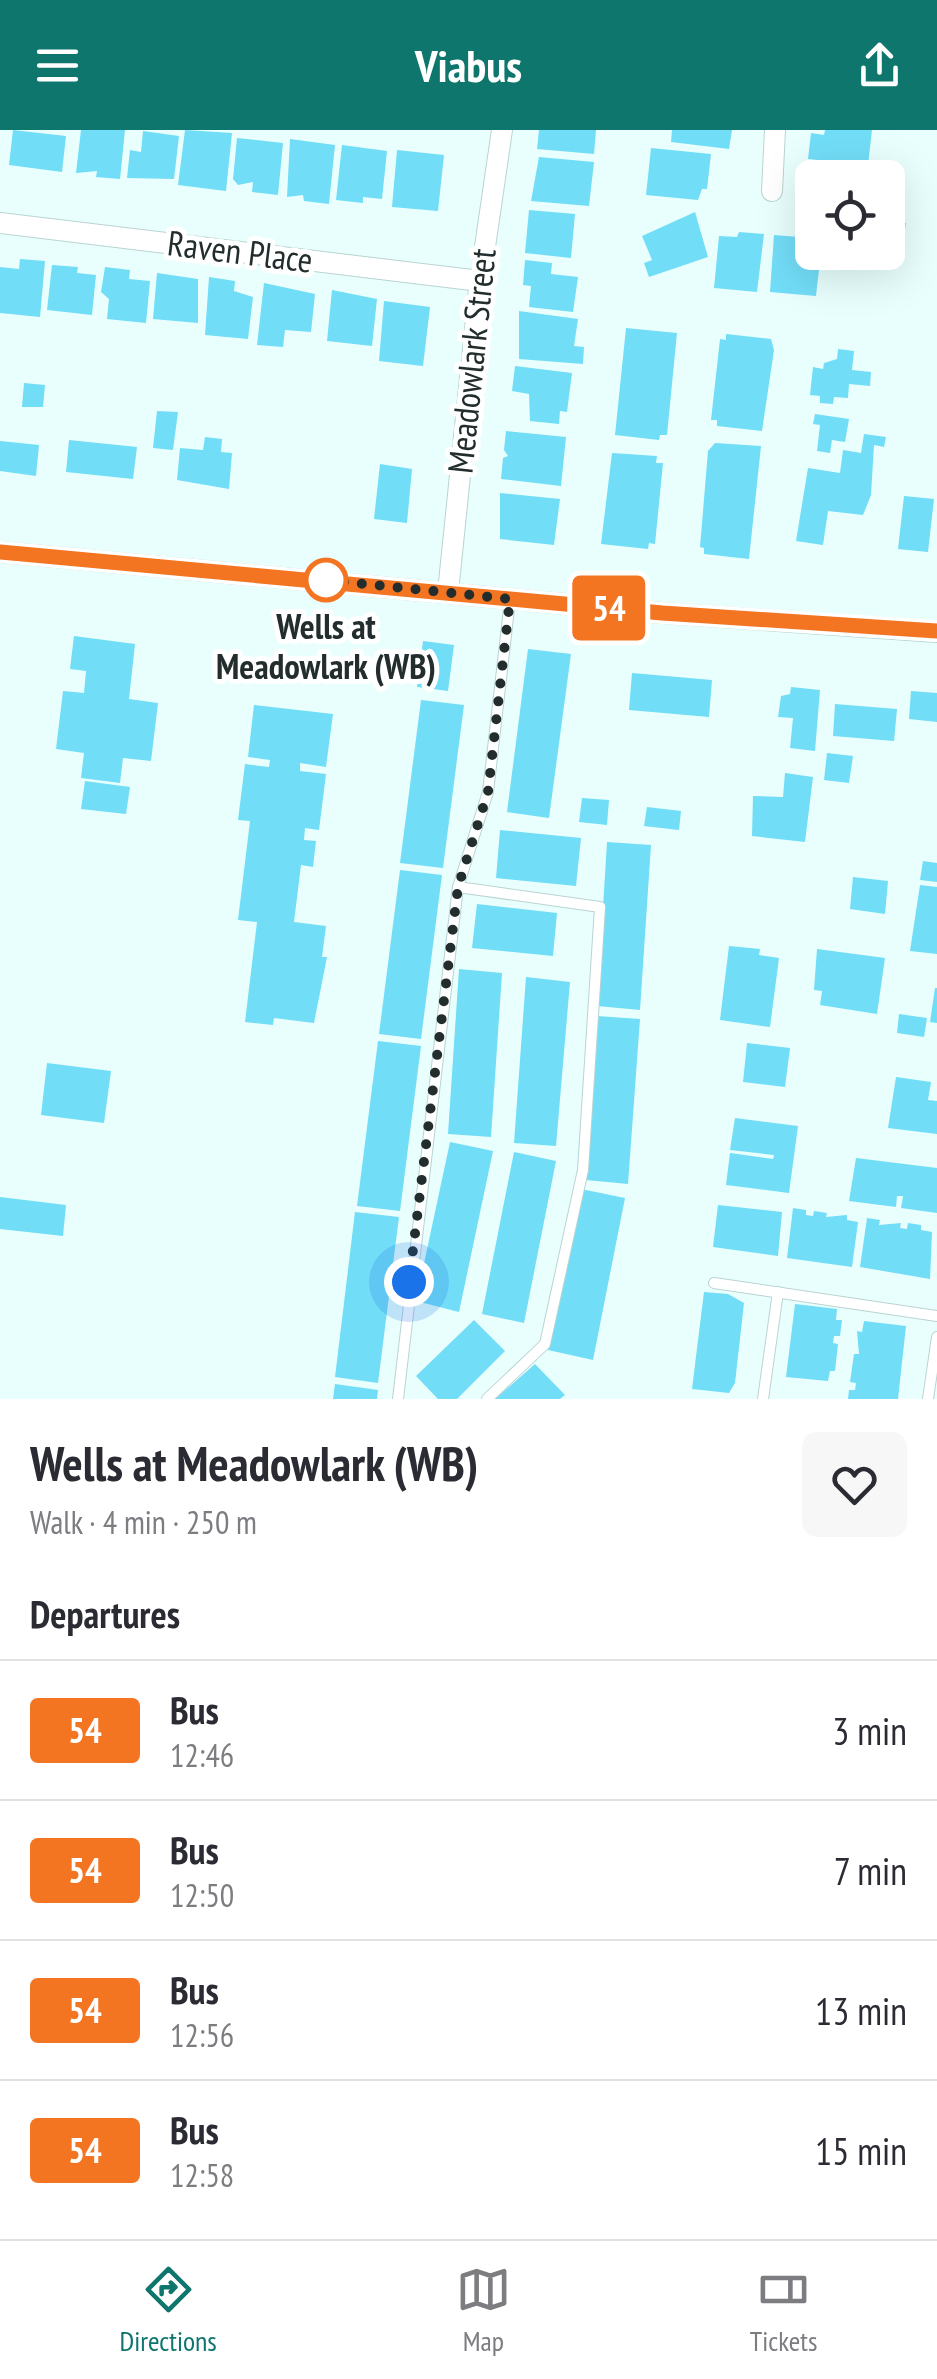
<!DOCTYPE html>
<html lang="en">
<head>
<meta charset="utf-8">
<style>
  :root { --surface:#fff; --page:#f7f7f7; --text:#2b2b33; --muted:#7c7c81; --line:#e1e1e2; --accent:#0f766e }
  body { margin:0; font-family:"PT Sans Narrow",sans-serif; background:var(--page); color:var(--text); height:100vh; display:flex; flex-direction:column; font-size:38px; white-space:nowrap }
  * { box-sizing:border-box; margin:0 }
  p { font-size:32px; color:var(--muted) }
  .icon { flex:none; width:55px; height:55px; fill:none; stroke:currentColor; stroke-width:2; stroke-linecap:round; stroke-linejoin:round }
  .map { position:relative; height:1269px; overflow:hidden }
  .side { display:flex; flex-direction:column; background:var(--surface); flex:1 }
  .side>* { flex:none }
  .badge { padding:0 20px; border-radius:8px; font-size:35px; line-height:65px }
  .controls { position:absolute; left:795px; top:30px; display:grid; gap:20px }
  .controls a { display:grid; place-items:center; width:110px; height:110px; border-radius:15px; background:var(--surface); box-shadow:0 10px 40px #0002; font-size:50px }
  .you { position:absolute; width:50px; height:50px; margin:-25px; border:8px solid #fff; border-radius:50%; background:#1a73e8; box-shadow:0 0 0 15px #1a73e833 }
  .map>.badge { position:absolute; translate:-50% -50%; box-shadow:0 0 0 5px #fff }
  h2 { padding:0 30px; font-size:38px; line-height:90px }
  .round { display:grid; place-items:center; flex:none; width:105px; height:105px; border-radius:15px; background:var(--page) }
  .summary { display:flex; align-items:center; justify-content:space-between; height:170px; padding:0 30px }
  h1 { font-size:48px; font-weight:600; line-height:75px }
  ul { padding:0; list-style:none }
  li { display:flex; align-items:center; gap:30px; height:140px; padding:0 30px; border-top:2px solid var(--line) }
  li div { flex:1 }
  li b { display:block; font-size:38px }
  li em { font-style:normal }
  li .badge { min-width:110px; font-weight:700; text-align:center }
  header { display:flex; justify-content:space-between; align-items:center; height:130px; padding:0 30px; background:var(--accent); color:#fff; font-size:45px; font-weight:600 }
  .dock { display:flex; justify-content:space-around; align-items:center; height:140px; border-top:2px solid var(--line); background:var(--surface); font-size:28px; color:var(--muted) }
  .dock a { display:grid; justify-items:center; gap:5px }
  .dock .selected { color:var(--accent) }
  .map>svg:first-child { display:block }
  .building { fill:#72ddf7 }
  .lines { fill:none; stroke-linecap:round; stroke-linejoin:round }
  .lane-casing { stroke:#b9d4d2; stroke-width:12 }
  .street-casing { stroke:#b9d4d2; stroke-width:22 }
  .lane { stroke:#fff; stroke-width:10 }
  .street { stroke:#fff; stroke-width:20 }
  .line-casing { stroke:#fff; stroke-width:22 }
  .line { stroke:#f37421; stroke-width:15 }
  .walk { stroke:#232d2d; stroke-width:10; stroke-dasharray:0 18 }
  .stop-dot { fill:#fff; stroke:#f37421; stroke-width:5 }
  .labels { text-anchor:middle; stroke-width:10; stroke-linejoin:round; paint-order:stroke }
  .street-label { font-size:35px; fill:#232d2d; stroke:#fff }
  .stop-label { font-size:35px; font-weight:bold; fill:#232d2d; stroke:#fff }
</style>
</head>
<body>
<header><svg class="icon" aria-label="menu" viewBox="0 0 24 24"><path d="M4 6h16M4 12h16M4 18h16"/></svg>Viabus<svg class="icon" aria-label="share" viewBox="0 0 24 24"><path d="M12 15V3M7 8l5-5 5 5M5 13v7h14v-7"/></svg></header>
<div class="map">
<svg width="937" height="1269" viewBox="0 0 937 1269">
  <rect width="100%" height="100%" fill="#e8fffd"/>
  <g class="building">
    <path d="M13 0 66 6 62 42 9 35Z"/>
    <path d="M81 0H125L120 49 96 47 97 41 76 43Z"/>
    <path d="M185 0 232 3 226 61 178 55Z"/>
    <path d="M539 0H596L594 24 537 19Z"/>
    <path d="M672 0H732L729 19 671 12Z"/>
    <path d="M825 0H872L868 35 808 29 811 3 824 5Z"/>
    <path d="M143 1 179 6 174 49 127 48 130 20 141 22Z"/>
    <path d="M237 8 283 13 278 65 252 62 253 52 238 55 233 49Z"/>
    <path d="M290 9 335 15 329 74 304 71 303 65 287 67Z"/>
    <path d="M342 15 387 21 382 69 363 67V73L336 70Z"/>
    <path d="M651 18 711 24 707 59H702L698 70 646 65Z"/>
    <path d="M397 20 444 25 438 81 392 77Z"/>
    <path d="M539 27 594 32 589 76 531 71Z"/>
    <path d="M529 80 575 84 571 128 525 123Z"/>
    <path d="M695 82 708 127 649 147 644 133 652 130 642 106Z"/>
    <path d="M888 91 906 93 903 112 888 110Z"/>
    <path d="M739 102 764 104 757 162 714 158 719 106 737 107Z"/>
    <path d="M774 105 812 108V122H821L816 166 770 162Z"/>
    <path d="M20 129 45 131 40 187 0 183V137L19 139Z"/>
    <path d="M525 130 552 133 551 144 578 147 573 182 529 177 531 156 523 155Z"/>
    <path d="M52 135 78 137 77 143 96 145 92 185 47 180Z"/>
    <path d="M105 137 130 140 129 149 150 151 146 193 107 189 109 169 101 162Z"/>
    <path d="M157 143 198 149V193L153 189Z"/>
    <path d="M209 147 235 151 234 161 253 167 248 209 205 205Z"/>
    <path d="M264 153 315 164 311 202 285 200 283 217 257 215Z"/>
    <path d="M332 160 377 169 372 216 327 211Z"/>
    <path d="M384 171 430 177 423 236 379 231Z"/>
    <path d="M519 181 578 189 574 216 584 217 583 234 519 229Z"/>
    <path d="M626 198 677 203 667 305H660L659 310 615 305Z"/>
    <path d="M726 204 771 209 774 220 762 301 717 296V290H711L720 209 726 210Z"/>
    <path d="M838 219 854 221 852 240 871 242 870 256 849 254 848 268 834 267 833 274 820 273V266L810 265 813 237 823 239 824 233 837 229Z"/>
    <path d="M515 236 572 243 567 282 560 281 559 294 530 291 529 264 512 261Z"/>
    <path d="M24 253 45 255 43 277H22Z"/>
    <path d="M157 281 178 282 173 320 153 318Z"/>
    <path d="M815 284 849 289 845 312 832 310 830 323 817 321 820 295 813 294Z"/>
    <path d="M506 301 566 307 561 356 501 349 503 328 508 326 504 320Z"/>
    <path d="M864 304 886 307 884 317 874 315 871 365 863 385 828 381 823 415 796 411 808 338 840 343 843 320 861 323Z"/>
    <path d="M205 307 222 309 221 322 232 323 229 359 177 350 180 318 203 320Z"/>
    <path d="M69 310 137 317 133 349 66 342Z"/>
    <path d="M0 311 39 315 36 346 0 341Z"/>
    <path d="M715 313 761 316 749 429 704 424V418L700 417 708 321Z"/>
    <path d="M612 323 657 326 656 333H663L655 414 649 413 648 419 601 414Z"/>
    <path d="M380 334 412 339 407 393 374 389Z"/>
    <path d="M500 363 560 369 554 415 500 409Z"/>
    <path d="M904 366 934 369 928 422 898 419Z"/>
    <path d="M74 506 135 514 129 569 158 573 151 631 123 628 120 653 81 648 84 623 56 619 63 561 84 563 86 541 70 539Z"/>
    <path d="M423 511 454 515 448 561 417 557Z"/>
    <path d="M528 519 571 524 549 688 507 682Z"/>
    <path d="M632 543 712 550 709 587 629 580Z"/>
    <path d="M791 557 820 560 815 621 790 618 793 588 778 587 781 566 790 564Z"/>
    <path d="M911 561 937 563V592L909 589Z"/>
    <path d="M421 570 464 575 443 738 400 733Z"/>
    <path d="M835 574 897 579 894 611 833 606Z"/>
    <path d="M254 575 333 584 326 637 300 633V641L326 644 319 700 305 698 304 710 316 711 313 737 301 735 294 792 326 796 322 827H327L314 893 274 888 273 895 245 892 257 792 238 790 250 691 238 690 245 634 269 637 270 630 248 627Z"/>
    <path d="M827 623 853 626 849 653 824 650Z"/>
    <path d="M785 643 813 647 805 712 752 706 753 666 783 667Z"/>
    <path d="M85 651 130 657 126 684 81 679Z"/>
    <path d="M582 668 609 670 607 695 579 692Z"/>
    <path d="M647 677 681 681 679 700 644 696Z"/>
    <path d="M500 700 581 708 576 756 496 748Z"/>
    <path d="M607 712 651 715 640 880 597 876Z"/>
    <path d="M923 731 937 733V752L920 750Z"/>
    <path d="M400 740 442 745 421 909 379 904Z"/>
    <path d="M853 747 888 751 885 784 850 779Z"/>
    <path d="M920 755 937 757V824L910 821Z"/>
    <path d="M477 774 557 783 553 826 472 818Z"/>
    <path d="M729 816 760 819 759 825 779 828 770 897 720 890Z"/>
    <path d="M817 819 885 828 877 884 820 875 822 861 814 860Z"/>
    <path d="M459 839 502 843 491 1007 448 1004Z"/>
    <path d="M526 847 570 852 556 1016 514 1013Z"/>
    <path d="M935 858H937V893L930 892Z"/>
    <path d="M899 884 927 888 924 907 897 903Z"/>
    <path d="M597 886 640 889 628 1054 586 1050Z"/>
    <path d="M378 911 421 916 400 1081 357 1076Z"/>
    <path d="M747 913 790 918 785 957 743 952Z"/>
    <path d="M47 933 111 941 104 993 41 985Z"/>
    <path d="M896 947 931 952 928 970 937 971V1004L888 998Z"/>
    <path d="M735 988 798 996 789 1063 726 1055 730 1023 773 1029 774 1025 730 1020Z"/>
    <path d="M450 1012 493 1021 459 1182 416 1171Z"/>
    <path d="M514 1022 556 1031 524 1193 482 1184Z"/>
    <path d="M856 1028 937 1038V1083L901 1078 903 1066H897L896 1077 849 1071Z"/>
    <path d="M581 1059 625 1068 593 1230 548 1220Z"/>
    <path d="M0 1067 66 1075 63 1106 0 1099Z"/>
    <path d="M718 1075 782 1082 778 1126 713 1117Z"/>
    <path d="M793 1078 806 1080V1085L813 1086 814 1081 827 1083 826 1087 847 1085V1090L858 1092 852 1137 787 1128Z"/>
    <path d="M355 1082 399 1087 378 1253 335 1247Z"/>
    <path d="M867 1088 880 1090 879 1095 901 1093 900 1098 907 1099 908 1093 921 1095V1100L932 1102 930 1149 860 1137Z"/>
    <path d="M704 1162 728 1164 744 1173 735 1253 729 1263 692 1259Z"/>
    <path d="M795 1174 837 1179 836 1190H842L840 1206H834L833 1213 838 1214 835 1241H830L828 1251 786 1247Z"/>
    <path d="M474 1190 505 1221 457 1269H438L416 1246Z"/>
    <path d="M864 1191 906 1196 898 1269H848L849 1260H855L856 1253 850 1252 854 1224H859L857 1201 862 1202Z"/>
    <path d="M535 1234 565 1265 560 1269H495Z"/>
    <path d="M335 1254 378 1260 377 1269H333Z"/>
  </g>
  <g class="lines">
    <defs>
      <g id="lane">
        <path d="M458 757 600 777 583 1040 545 1214 487 1269"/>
        <path d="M714 1153 937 1186"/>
        <path d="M398 1269 458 757 488 662 510 470"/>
        <path d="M763 1269 778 1162"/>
        <path d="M928 1269 937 1207"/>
      </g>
      <g id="street">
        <path d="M772 61 775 0"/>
        <path d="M0 93 480 151"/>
        <path d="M0 422 662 483 937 502"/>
        <path d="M448 462 480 151 502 0"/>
      </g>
    </defs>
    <use href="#lane" class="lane-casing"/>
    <use href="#street" class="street-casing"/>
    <use href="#lane" class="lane"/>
    <use href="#street" class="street"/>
  </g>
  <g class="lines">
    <defs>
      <path id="line" d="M0 422 662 483 937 501"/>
    </defs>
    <use href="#line" class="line-casing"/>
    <use href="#line" class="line"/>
    <path class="walk" d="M326 450 510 469 488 662 458 757 409 1152"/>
  </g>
  <circle class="stop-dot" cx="326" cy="450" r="20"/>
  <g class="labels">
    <g class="street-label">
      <text transform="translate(240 122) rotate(7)" y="12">Raven Place</text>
      <text transform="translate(472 231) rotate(-84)" y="12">Meadowlark Street</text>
    </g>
    <g class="stop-label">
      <text x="326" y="509">Wells at<tspan x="326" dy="40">Meadowlark (WB)</tspan></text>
    </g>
  </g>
</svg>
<div class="controls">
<a><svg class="icon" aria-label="locate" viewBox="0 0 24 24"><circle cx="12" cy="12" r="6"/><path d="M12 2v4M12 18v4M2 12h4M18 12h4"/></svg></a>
</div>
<div class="you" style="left:409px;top:1152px"></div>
<b class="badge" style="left:609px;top:478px;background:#f37421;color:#fff">54</b>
</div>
<section class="side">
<div class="summary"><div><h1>Wells at Meadowlark (WB)</h1><p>Walk · 4 min · 250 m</p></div><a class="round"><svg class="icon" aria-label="heart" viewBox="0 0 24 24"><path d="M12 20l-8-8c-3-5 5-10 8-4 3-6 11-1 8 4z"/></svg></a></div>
<h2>Departures</h2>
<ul>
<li><span class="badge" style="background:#f37421;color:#fff">54</span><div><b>Bus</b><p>12:46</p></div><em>3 min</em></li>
<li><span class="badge" style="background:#f37421;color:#fff">54</span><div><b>Bus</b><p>12:50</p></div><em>7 min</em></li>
<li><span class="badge" style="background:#f37421;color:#fff">54</span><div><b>Bus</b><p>12:56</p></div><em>13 min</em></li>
<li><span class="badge" style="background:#f37421;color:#fff">54</span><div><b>Bus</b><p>12:58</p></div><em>15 min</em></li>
</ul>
</section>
<nav class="dock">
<a class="selected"><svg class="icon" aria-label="directions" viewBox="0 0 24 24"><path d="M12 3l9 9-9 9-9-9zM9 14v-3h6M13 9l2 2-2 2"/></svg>Directions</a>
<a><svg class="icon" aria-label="map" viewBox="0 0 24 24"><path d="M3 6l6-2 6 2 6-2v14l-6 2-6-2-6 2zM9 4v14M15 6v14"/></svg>Map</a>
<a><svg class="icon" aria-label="tickets" viewBox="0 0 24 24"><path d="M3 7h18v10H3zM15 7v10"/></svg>Tickets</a>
</nav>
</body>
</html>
